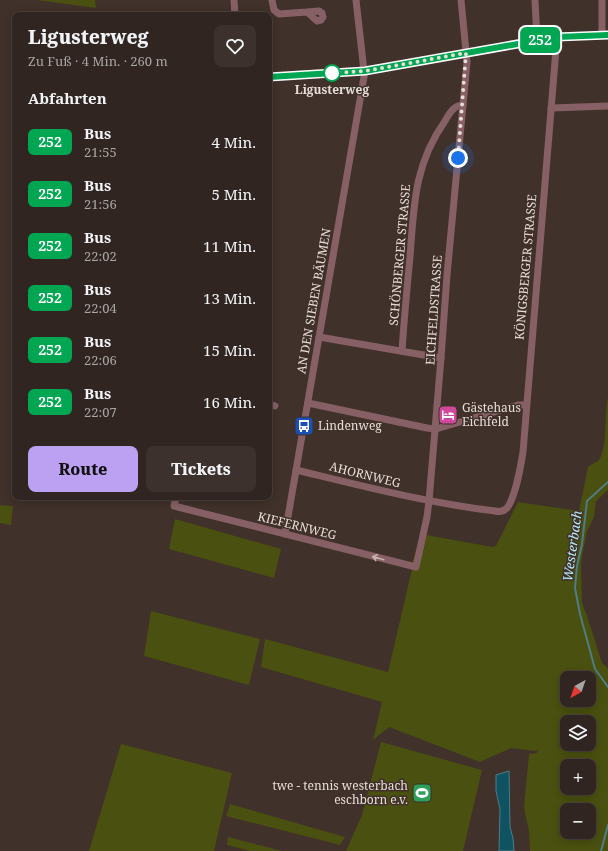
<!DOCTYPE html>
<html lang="de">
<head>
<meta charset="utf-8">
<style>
  :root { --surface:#302520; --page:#3c312d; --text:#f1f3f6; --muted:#a8a5a5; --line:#4b423e; --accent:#bca0f2 }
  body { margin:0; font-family:"Noto Serif",serif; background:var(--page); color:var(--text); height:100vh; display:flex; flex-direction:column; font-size:15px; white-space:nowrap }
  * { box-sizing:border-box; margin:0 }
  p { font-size:13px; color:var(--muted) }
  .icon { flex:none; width:22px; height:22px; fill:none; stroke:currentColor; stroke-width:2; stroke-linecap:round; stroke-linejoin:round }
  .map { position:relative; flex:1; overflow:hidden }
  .drawer { position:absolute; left:12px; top:12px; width:260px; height:488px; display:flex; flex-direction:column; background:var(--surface); border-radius:8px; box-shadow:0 2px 10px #0003,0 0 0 1px var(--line) }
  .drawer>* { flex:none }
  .badge { padding:0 8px; border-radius:6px; font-size:14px; line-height:26px }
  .needle { width:26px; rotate:220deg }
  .fabs { position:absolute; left:560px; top:671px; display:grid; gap:8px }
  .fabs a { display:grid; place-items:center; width:36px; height:36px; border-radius:8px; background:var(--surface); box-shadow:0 2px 10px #0003,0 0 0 1px var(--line); font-size:20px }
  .you { position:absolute; width:20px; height:20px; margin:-10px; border:3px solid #fff; border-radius:50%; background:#1a73e8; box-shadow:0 0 0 6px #1a73e833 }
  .map>.badge { position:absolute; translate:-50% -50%; box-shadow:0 0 0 2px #fff }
  h2 { padding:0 16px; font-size:15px; line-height:36px }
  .round { display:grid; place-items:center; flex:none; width:42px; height:42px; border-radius:8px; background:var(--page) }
  .headline { display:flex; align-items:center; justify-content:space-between; height:68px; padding:0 16px }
  h1 { font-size:19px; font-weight:800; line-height:30px }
  .button { display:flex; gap:8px; margin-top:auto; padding:8px 16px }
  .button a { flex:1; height:46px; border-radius:8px; background:var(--accent); color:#111; font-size:16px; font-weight:800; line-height:46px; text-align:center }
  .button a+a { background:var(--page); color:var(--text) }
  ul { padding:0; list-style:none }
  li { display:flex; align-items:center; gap:12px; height:52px; padding:0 16px }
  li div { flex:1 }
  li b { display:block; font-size:15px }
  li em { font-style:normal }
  li .badge { min-width:44px; font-weight:700; text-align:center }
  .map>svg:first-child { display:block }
  .green { fill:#4a500f; fill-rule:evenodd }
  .water { fill:#0f5362; stroke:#507c85 }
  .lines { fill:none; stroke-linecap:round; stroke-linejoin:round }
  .stream { stroke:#507c85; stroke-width:2 }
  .minor { stroke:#866064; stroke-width:7 }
  .oneway { stroke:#c5b1af }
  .line-casing { stroke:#fff; stroke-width:9 }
  .line { stroke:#00a651; stroke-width:6 }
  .walk { stroke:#e7ddd8; stroke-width:4; stroke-dasharray:0 7.2 }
  .stop-dot { fill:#fff; stroke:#00a651; stroke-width:2 }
  .labels { text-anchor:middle; stroke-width:3; stroke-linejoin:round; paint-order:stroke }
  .stop-label { font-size:12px; font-weight:bold; fill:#e7ddd8; stroke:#40312a }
  .street-label { font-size:12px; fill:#e7ddd8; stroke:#40312a }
  .poi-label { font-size:12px; fill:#e7ddd8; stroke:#40312a; text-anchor:start }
  .water-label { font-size:13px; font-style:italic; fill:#b4e9f7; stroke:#40312a }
</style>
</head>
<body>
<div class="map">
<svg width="608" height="851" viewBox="0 0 608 851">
  <rect width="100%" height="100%" fill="#40312a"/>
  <g class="green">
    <path d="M37 0H95L96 8Z"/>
    <path d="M608 397V490L596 501 594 517 587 531 581 562 582 603 588 619 602 663 608 668V851H530L529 832 524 807 529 754 537 753 538 749 536 751 511 748 480 762 389 727 373 740 382 702 261 667 265 639 388 672 412 569V563L421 534 492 547 496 546 518 502 579 511 588 467C591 465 596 462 599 460 608 446 604 415 608 397ZM567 678H589V700H567ZM567 722H589V744H567ZM567 766H589V788H567ZM567 810H589V832H567Z"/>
    <path d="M0 505 13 506 11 525 0 523Z"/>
    <path d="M175 519 281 549 274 578 169 549Z"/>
    <path d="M151 611 260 639 249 685 144 656Z"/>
    <path d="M381 742 482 770 463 851H346L362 815Z"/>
    <path d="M121 744 232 773 214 851H89Z"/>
    <path d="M230 804 345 837 340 845 226 816Z"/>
    <path d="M228 837 282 851H250L227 845Z"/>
  </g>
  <path class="water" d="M509 771 510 827 513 838 514 851H499L500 809 496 791V775Z"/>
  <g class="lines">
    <g class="stream">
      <path d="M608 482 587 501 582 544 577 566 575 588 580 614 595 669 608 687"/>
      <path d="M601 851 608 825"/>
    </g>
    <g class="minor">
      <path d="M234 0 235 15"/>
      <path d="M272 0 274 10 279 14 307 12 317 21 321 20 323 17 322 13 319 11 307 12"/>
      <path d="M356 0 364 71"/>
      <path d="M535 0 537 40"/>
      <path d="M602 0V35"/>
      <path d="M269 77 364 71 557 37 608 35"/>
      <path d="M551 108 608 106"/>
      <path d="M319 337 441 358"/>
      <path d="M402 351C404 320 407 288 410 257 414 205 414 165 445 121 449 114 454 105 463 105"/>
      <path d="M308 403 427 428 436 429 518 405H526"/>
      <path d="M269 404 275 406"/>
      <path d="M296 470C362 486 427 503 495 511 499 512 504 511 507 508 515 498 521 465 523 452L557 37"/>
      <path d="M176 497 174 506 416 567 427 517 429 501 441 358 447 275 467 62 461 0"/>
      <path d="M285 534 365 71"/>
    </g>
  </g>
  <defs><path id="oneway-shaft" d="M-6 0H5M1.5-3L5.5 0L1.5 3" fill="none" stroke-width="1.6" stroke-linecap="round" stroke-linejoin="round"/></defs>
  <use class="oneway" href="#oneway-shaft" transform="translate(378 558) rotate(-164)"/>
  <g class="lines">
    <defs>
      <path id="line" d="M269 77 365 71 557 37 608 35"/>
    </defs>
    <use href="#line" class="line-casing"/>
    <use href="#line" class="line"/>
    <path class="walk" d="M332 73 365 71 466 53 458 158"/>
  </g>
  <defs>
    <symbol id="hotel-square" viewBox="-11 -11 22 22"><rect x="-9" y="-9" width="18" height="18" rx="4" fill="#d1479c" stroke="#40312a"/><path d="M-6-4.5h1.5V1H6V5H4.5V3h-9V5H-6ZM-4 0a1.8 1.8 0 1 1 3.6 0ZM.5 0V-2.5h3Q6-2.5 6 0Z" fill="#fff"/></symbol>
    <symbol id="bus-square" viewBox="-11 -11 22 22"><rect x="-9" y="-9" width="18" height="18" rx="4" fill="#1a4fb4" stroke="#40312a"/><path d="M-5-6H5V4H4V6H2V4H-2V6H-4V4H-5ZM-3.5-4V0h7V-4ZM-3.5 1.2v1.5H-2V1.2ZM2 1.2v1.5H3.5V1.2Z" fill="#fff"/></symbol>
    <symbol id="stadium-square" viewBox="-11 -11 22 22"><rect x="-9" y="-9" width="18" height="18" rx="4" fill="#2e9e5b" stroke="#40312a"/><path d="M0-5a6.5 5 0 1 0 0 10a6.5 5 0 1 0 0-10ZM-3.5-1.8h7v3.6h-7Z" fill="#fff"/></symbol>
  </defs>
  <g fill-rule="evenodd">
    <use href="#hotel-square" x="437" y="404" width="22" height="22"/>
    <use href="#bus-square" x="293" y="415" width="22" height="22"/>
    <use href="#stadium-square" x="411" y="782" width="22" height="22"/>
  </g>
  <circle class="stop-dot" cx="332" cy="73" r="8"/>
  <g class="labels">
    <g class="stop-label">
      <text x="332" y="94">Ligusterweg</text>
    </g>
    <g class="street-label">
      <text transform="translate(400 255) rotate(-85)" y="4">SCHÖNBERGER STRASSE</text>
      <text transform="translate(526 267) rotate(-85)" y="4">KÖNIGSBERGER STRASSE</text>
      <text transform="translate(314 301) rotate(-80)" y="4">AN DEN SIEBEN BÄUMEN</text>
      <text transform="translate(434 310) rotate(-86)" y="4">EICHFELDSTRASSE</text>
      <text transform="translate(365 475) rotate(14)" y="4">AHORNWEG</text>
      <text transform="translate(297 526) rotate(14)" y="4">KIEFERNWEG</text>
    </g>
    <g class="poi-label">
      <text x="462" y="412">Gästehaus<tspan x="462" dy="14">Eichfeld</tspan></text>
      <text x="318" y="430">Lindenweg</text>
      <text x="408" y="790" text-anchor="end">twe - tennis westerbach<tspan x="408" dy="14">eschborn e.v.</tspan></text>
    </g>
    <g class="water-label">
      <text transform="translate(572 546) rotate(-82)" y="5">Westerbach</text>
    </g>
  </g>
</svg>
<div class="fabs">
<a><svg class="needle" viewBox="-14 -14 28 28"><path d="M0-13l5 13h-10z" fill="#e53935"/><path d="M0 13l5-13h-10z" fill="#a8a5a5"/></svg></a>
<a><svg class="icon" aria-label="layers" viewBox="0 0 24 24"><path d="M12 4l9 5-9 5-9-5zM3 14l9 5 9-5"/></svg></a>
<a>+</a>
<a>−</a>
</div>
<div class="you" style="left:458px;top:158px"></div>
<b class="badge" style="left:540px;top:40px;background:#00a651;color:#fff">252</b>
<section class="drawer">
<div class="headline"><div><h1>Ligusterweg</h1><p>Zu Fuß · 4 Min. · 260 m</p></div><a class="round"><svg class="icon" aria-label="heart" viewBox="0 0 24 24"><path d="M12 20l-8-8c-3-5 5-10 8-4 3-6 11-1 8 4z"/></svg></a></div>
<h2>Abfahrten</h2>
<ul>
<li><span class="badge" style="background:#00a651;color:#fff">252</span><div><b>Bus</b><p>21:55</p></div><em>4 Min.</em></li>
<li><span class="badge" style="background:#00a651;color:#fff">252</span><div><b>Bus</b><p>21:56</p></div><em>5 Min.</em></li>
<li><span class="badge" style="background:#00a651;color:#fff">252</span><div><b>Bus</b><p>22:02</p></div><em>11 Min.</em></li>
<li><span class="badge" style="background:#00a651;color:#fff">252</span><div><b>Bus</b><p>22:04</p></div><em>13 Min.</em></li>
<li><span class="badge" style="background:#00a651;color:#fff">252</span><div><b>Bus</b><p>22:06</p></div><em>15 Min.</em></li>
<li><span class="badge" style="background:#00a651;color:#fff">252</span><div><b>Bus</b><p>22:07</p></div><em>16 Min.</em></li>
</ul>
<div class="button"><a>Route</a><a>Tickets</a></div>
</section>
</div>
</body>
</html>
